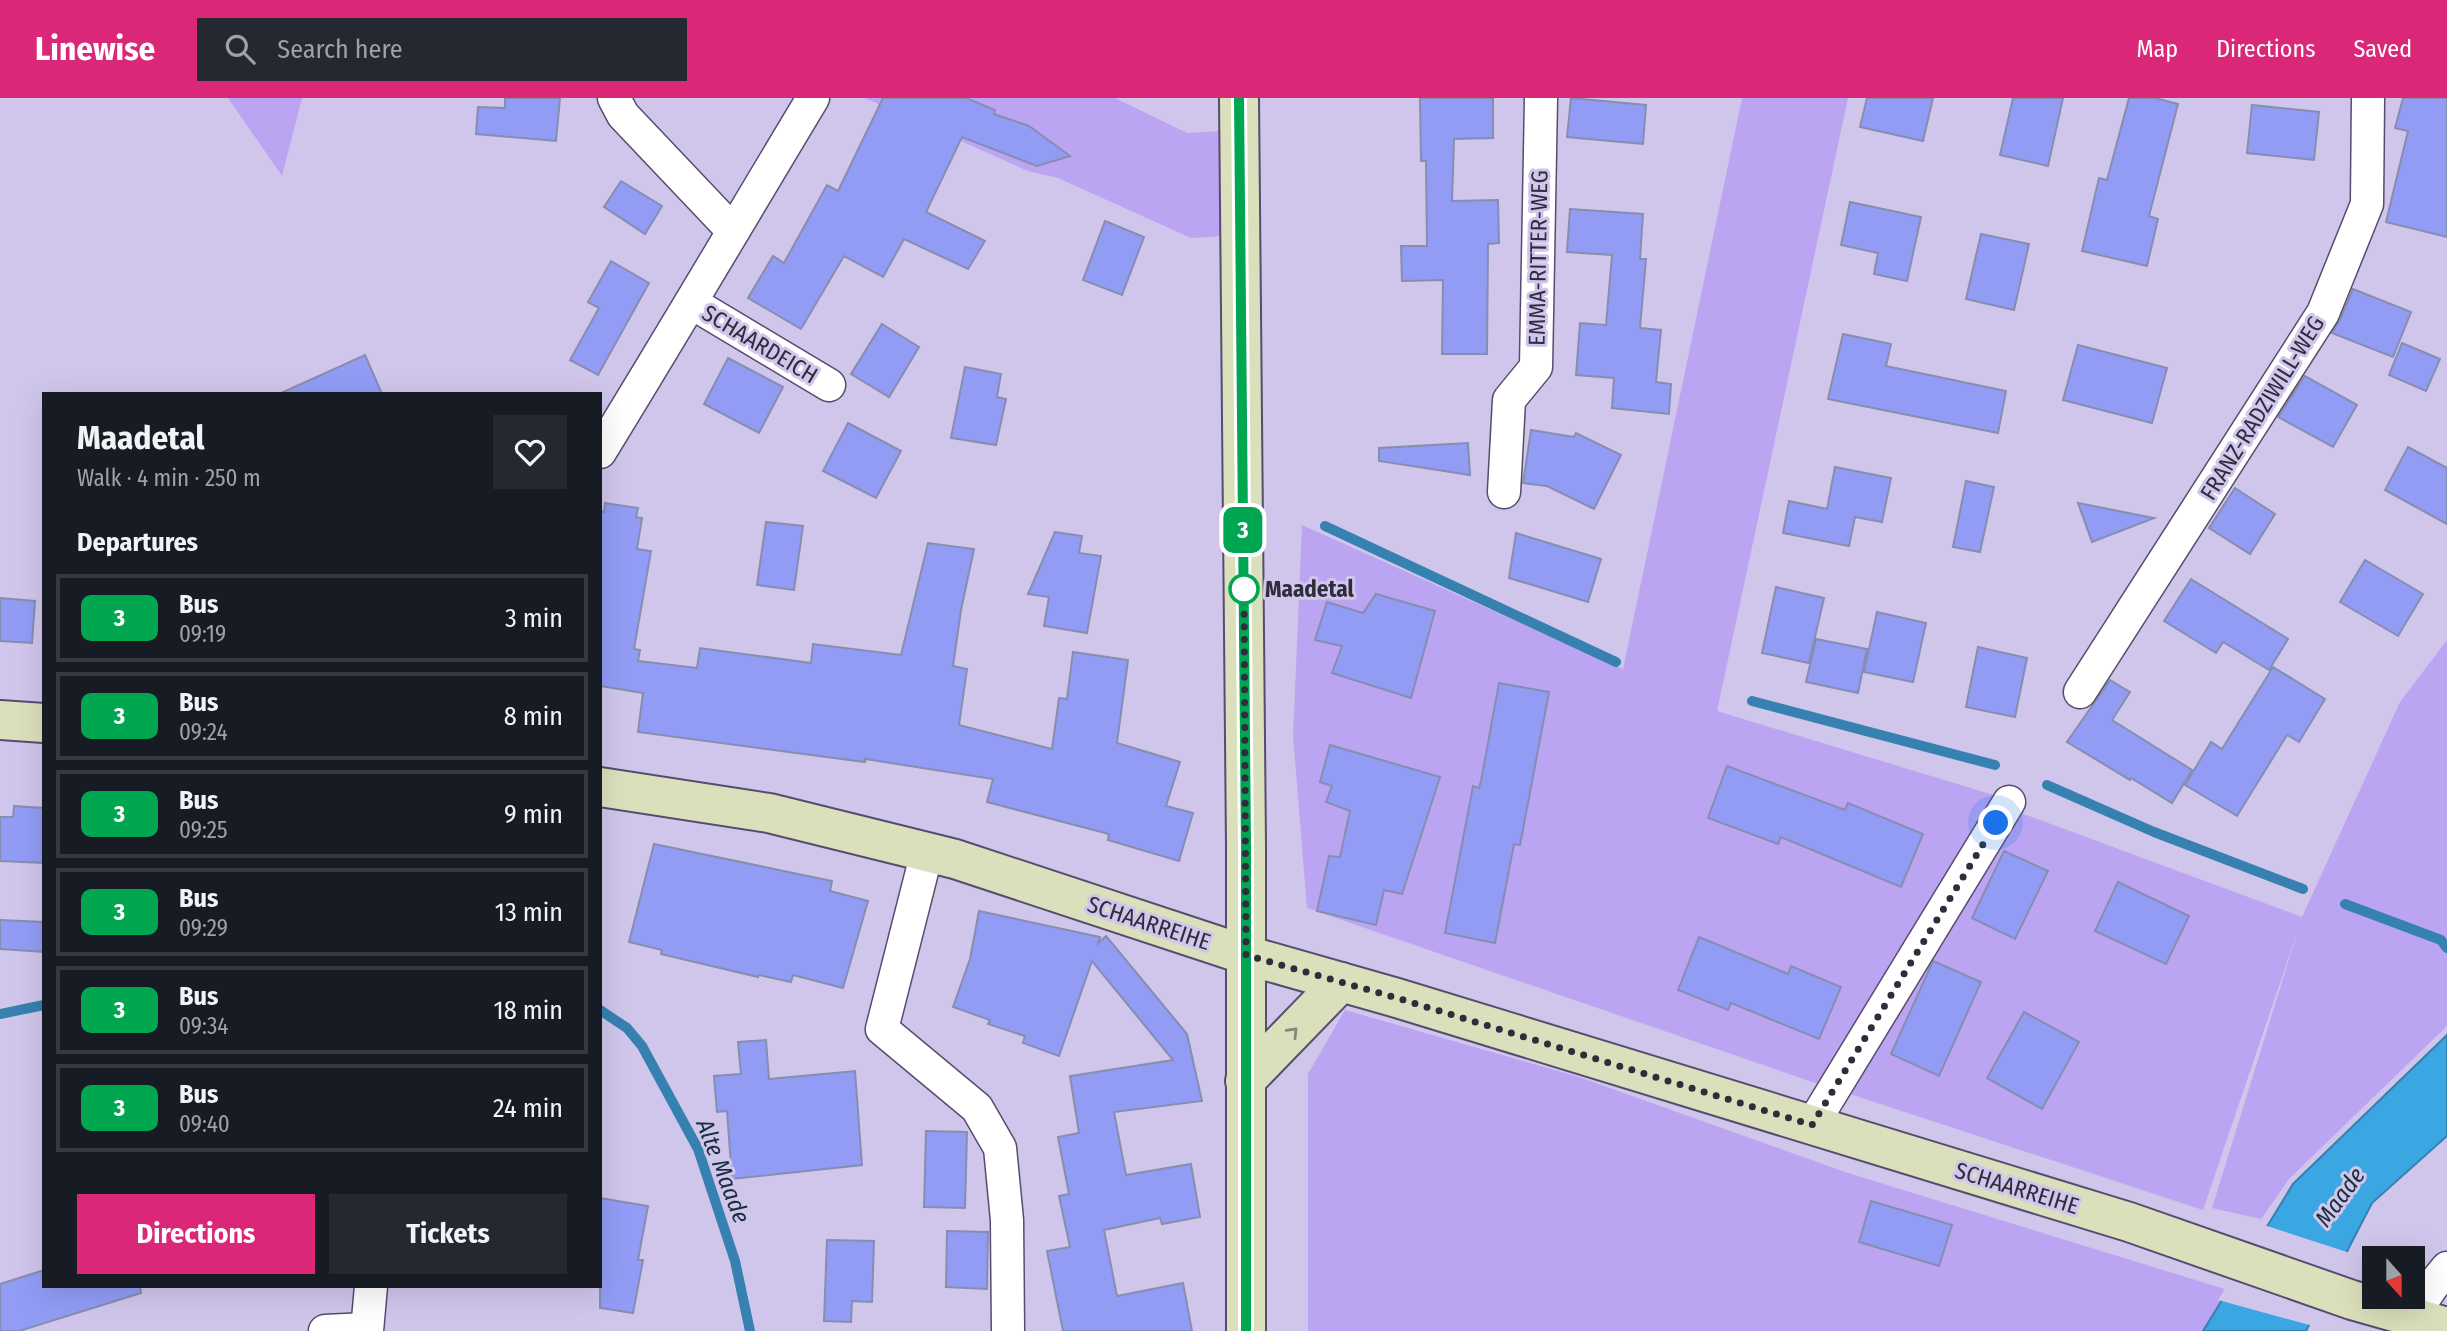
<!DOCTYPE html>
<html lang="en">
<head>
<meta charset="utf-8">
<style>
  :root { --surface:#171b24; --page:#242831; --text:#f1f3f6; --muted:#9ea1a6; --line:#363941; --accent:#db2777 }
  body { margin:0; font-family:"Fira Sans Condensed",sans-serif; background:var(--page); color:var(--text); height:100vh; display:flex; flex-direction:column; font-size:26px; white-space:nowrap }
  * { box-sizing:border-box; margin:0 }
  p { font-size:23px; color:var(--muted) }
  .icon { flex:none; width:38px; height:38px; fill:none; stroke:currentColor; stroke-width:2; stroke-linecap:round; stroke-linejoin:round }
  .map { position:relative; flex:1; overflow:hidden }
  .side { position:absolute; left:42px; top:294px; width:560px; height:896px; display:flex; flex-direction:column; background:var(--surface); border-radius:0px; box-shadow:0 7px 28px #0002 }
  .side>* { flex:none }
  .badge { padding:0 14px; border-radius:10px; font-size:24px; line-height:46px }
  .needle { width:46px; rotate:159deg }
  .buttons { position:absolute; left:2362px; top:1148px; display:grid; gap:14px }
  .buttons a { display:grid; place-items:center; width:63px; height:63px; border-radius:0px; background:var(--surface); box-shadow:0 7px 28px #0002; font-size:35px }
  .you { position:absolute; width:35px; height:35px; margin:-18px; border:5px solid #fff; border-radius:50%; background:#1a73e8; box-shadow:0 0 0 10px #1a73e833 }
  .map>.badge { position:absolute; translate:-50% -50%; box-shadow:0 0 0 4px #fff }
  h2 { padding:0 35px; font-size:26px; line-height:63px }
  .round { display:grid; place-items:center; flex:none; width:74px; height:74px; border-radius:0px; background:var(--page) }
  .headline { display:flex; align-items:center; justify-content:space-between; height:119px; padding:0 35px }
  h1 { font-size:33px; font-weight:700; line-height:52px }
  .button { display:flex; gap:14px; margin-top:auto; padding:14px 35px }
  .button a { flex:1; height:80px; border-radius:0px; background:var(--accent); color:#fff; font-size:28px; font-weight:700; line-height:80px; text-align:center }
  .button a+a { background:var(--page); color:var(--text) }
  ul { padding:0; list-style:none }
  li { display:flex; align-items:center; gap:21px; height:88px; margin:0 14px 10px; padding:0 21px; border:4px solid var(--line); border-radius:0px }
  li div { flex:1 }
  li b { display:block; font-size:26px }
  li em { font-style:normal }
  li .badge { min-width:77px; font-weight:700; text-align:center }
  header { display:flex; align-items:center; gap:42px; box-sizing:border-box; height:98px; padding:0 35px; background:var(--accent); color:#fff }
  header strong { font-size:33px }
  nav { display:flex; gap:38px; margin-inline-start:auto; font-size:24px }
  .search { width:490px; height:63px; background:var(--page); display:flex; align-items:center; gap:18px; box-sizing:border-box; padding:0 24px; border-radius:0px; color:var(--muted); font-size:26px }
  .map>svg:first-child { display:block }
  .green { fill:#bba4f2 }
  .water { fill:#3aa6e2; stroke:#3781b0; stroke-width:2 }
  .pier { fill:#d0c6ec }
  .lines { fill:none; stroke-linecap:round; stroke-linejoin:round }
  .stream { stroke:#3781b0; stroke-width:10 }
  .building { fill:#929cf5; stroke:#878db0; stroke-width:2 }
  .street-casing { stroke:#564c6d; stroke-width:35 }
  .secondary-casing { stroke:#564c6d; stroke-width:42 }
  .street { stroke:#fff; stroke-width:32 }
  .secondary { stroke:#dbe0bc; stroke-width:38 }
  .oneway { stroke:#86867c }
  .line-casing { stroke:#fff; stroke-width:16 }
  .line { stroke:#00a650; stroke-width:10 }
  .walk { stroke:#302c3b; stroke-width:7; stroke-dasharray:0 12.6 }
  .stop-dot { fill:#fff; stroke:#00a650; stroke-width:3.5 }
  .labels { text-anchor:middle; stroke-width:6; stroke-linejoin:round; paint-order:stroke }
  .street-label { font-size:23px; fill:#302c3b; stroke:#d0c6ec }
  .stop-label { font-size:23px; font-weight:bold; fill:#302c3b; stroke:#d0c6ec; text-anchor:start }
  .water-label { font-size:24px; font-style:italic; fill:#182e3c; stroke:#d0c6ec }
</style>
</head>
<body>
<header>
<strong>Linewise</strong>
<div class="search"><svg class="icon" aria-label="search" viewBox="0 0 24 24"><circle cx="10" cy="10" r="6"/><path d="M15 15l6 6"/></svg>Search here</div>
<nav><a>Map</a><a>Directions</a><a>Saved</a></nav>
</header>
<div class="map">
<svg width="2447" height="1233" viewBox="0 0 2447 1233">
  <rect width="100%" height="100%" fill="#d0c6ec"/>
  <g class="green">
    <path d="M228 0H302L282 78Z"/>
    <path d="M865 0H1115L1187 35 1239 32 1240 137 1191 140 1058 80 1028 73Z"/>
    <path d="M1742 0H1848L1717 613 1997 698 1827 989 1307 810 1293 638 1302 427 1623 571Z"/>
    <path d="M2447 542V928L2289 1081 2261 1121 2212 1110 2299 829 2203 1112 1850 996 2021 715 2302 819 2400 604Z"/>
    <path d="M1345 912 1579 979 1848 1075 2228 1192 2203 1233H1308V976Z"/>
  </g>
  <path class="water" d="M2447 937V1038L2372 1105 2306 1233H2203L2293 1086Z"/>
  <path class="pier" d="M2264 1127 2350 1155 2313 1228 2218 1202Z"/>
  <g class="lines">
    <g class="stream">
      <path d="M1325 428 1616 564"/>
      <path d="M1752 603 1995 667"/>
      <path d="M2047 687 2154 734 2303 791"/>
      <path d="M2345 806 2441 842 2447 850"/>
      <path d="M600 912 627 930 642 948 698 1051 735 1163 750 1233"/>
      <path d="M0 916 44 907"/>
    </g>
  </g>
  <g class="building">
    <path d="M505 0H560L556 43 476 36 478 9 505 10Z"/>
    <path d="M883 0H966L995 12 994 16 1029 28 1070 58 1037 68 962 39 926 114 985 143 968 171 904 141 883 179 844 158 801 231 748 200 773 158 784 165 827 87 838 93Z"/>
    <path d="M1420 0H1493V40L1454 41 1452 103 1498 102 1499 145 1488 146 1487 256H1442L1443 182 1402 183 1401 148H1427L1426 63H1421Z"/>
    <path d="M1571 0 1646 7 1643 46 1567 39Z"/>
    <path d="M1867 0H1933L1923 43 1860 29Z"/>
    <path d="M2013 0H2063L2048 68 2000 57Z"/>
    <path d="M2129 0H2155L2178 6 2149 118 2158 121 2147 168 2082 153 2099 80 2107 82Z"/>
    <path d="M2403 0H2447V139L2386 124 2408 33 2395 30Z"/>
    <path d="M2252 7 2319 14 2314 62 2247 55Z"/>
    <path d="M621 83 662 108 645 136 604 109Z"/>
    <path d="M1850 104 1921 119 1907 183 1874 176 1878 155 1841 147Z"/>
    <path d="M1570 111 1643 116 1640 161H1646L1640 230 1661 232 1656 284 1671 286 1669 316 1612 310 1614 280 1576 277 1580 225 1606 227 1612 157 1567 154Z"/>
    <path d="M1105 123 1144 139 1122 197 1083 182Z"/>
    <path d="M1981 136 2029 146 2014 212 1966 201Z"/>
    <path d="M611 163 649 185 598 277 570 262 599 210 588 204Z"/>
    <path d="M2353 191 2411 214 2393 259 2332 235 2340 222Z"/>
    <path d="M882 226 919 249 889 299 851 276Z"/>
    <path d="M1843 236 1891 246 1886 268 2006 293 1998 335 1828 301Z"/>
    <path d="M2402 245 2440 261 2426 293 2389 277Z"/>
    <path d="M2078 247 2167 270 2152 325 2063 302Z"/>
    <path d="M365 257 382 296H279Z"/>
    <path d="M728 260 783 289 759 335 704 306Z"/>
    <path d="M965 269 1001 276 997 299 1006 301 996 347 951 340Z"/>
    <path d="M2305 278 2357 307 2333 349 2278 319Z"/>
    <path d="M848 325 901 353 876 400 823 373Z"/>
    <path d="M1531 332 1574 339 1576 335 1621 357 1594 411 1547 388 1523 385Z"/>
    <path d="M1468 345 1470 377 1379 363V350Z"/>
    <path d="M2408 349 2447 370V426L2385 392Z"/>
    <path d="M1835 369 1891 380 1882 424 1855 419 1849 448 1783 435 1789 403 1827 411Z"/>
    <path d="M1966 383 1994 389 1980 454 1953 449Z"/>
    <path d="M2235 390 2275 416 2250 456 2209 430Z"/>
    <path d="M605 405 638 410 636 419 642 420 637 451 651 453 634 551 640 552 638 563 697 570 700 550 811 565 813 546 901 557 928 445 974 451 961 512 953 568 967 571 959 627 1052 651 1059 600 1067 601 1073 554 1128 562 1117 645 1180 664 1166 708 1193 715 1179 763 1108 742 1109 736 987 704 993 681 865 661V664L638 634 643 595 600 588V413L604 414Z"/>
    <path d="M2078 405 2154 420 2092 444Z"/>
    <path d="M766 424 803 428 794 492 757 487Z"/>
    <path d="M1055 434 1082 438 1079 455 1101 458 1087 535 1044 528 1049 499 1028 496Z"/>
    <path d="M1516 435 1601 461 1588 504 1509 480Z"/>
    <path d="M2365 462 2423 496 2398 538 2340 504Z"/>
    <path d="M2191 481 2288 541 2269 572 2223 544 2216 555 2164 523Z"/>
    <path d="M1776 489 1824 500 1809 565 1762 555Z"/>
    <path d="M1376 496 1435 513 1411 600 1332 575 1342 548 1315 542 1327 504 1363 515Z"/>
    <path d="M0 500 35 503 32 545 0 543Z"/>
    <path d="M1877 514 1926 525 1913 584 1864 574Z"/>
    <path d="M1816 541 1867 551 1858 595 1806 584Z"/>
    <path d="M1978 549 2027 560 2015 619 1966 609Z"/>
    <path d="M2273 569 2325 601 2299 644 2287 637 2237 718 2185 687 2211 644 2222 651Z"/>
    <path d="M2110 582 2130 594 2112 622 2192 672 2172 705 2131 680 2130 682 2067 644Z"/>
    <path d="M1499 585 1549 594 1520 747 1514 746 1495 845 1445 835 1473 688 1479 690 1481 683Z"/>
    <path d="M1330 647 1440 679 1402 796 1384 792 1376 827 1317 813 1329 758 1340 759 1350 713 1326 704 1332 688 1320 684Z"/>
    <path d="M1727 668 1845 712 1848 705 1923 736 1901 789 1781 739 1778 746 1708 720Z"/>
    <path d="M14 708 44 710V765L0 763V719H13Z"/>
    <path d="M654 746 832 783 830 793 868 803 843 890 793 877 791 884 759 877 758 879 661 856 662 852 629 844Z"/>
    <path d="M2004 753 2048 773 2015 841 1972 820Z"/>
    <path d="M2118 784 2189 818 2166 866 2095 833Z"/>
    <path d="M979 813 1100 839 1098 845 1106 838 1187 936 1202 1003 1114 1014 1126 1077 1191 1066 1200 1119 1162 1126 1160 1120 1104 1132 1117 1198 1183 1185 1192 1233H1063L1047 1153 1070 1149 1059 1098 1069 1096 1058 1039 1079 1035 1070 978 1173 962 1092 863 1059 958 1023 945 1025 938 988 926 990 922 953 909 970 861Z"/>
    <path d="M0 822 44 824V854L0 851Z"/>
    <path d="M1699 839 1788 876 1791 868 1841 889 1819 941 1731 905 1728 912 1678 892Z"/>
    <path d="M1933 863 1981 884 1939 978 1891 956Z"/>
    <path d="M2024 914 2079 944 2042 1011 1987 980Z"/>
    <path d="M766 942 769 981 855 973 862 1067 732 1081 727 1013 717 1014 714 978 741 976 738 944Z"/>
    <path d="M926 1033 967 1034 965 1110 924 1109Z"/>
    <path d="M600 1100 648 1108 638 1162H643L633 1215 600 1210Z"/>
    <path d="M1871 1103 1952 1127 1939 1168 1859 1144Z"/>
    <path d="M947 1133 988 1134 987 1191 946 1189Z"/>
    <path d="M827 1142 874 1143 872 1204 852 1203 851 1224 824 1223Z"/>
    <path d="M44 1172V1188H140L141 1195 19 1233H0V1186Z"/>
  </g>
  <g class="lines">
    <defs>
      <g id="street">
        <path d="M614 0 623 17 733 133"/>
        <path d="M692 205 829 287"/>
        <path d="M600 354C672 237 742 118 813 0"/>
        <path d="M1504 394 1509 302 1536 269 1541 0"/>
        <path d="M2080 594 2323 215 2367 106 2368 0"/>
        <path d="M927 754 882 931 977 1010 1000 1050 1007 1122 1008 1233"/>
        <path d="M1812 1027 2009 704"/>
        <path d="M325 1233 366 1231"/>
        <path d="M367 1233 371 1188"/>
        <path d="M2410 1233C2416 1209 2431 1189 2447 1170"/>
      </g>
      <g id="secondary">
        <path d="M1239 0 1246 748V1233"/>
        <path d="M0 622 44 625"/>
        <path d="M600 689 769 715 955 761 1246 857 1397 900 2129 1124 2352 1202 2447 1229"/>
        <path d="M1245 983 1341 884"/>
      </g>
    </defs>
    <use href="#street" class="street-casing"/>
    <use href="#secondary" class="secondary-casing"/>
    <use href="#street" class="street"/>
    <use href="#secondary" class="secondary"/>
  </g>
  <defs><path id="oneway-chevron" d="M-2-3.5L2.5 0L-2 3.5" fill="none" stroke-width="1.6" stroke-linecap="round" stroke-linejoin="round" transform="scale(1.75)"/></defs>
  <use class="oneway" href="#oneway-chevron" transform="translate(1293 934) rotate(-46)"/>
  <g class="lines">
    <defs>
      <path id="line" d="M1239 0 1246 748V1233"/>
    </defs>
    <use href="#line" class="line-casing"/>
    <use href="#line" class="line"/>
    <path class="walk" d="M1244 491 1246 857 1397 900 1812 1027 1996 725"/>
  </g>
  <circle class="stop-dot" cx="1244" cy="491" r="14"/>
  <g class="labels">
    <g class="street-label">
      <text transform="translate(1538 160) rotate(-89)" y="8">EMMA-RITTER-WEG</text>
      <text transform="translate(760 246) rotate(31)" y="8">SCHAARDEICH</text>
      <text transform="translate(2262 310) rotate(-58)" y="8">FRANZ-RADZIWILL-WEG</text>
      <text transform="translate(1149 825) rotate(18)" y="8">SCHAARREIHE</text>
      <text transform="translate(2017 1090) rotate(17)" y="8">SCHAARREIHE</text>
    </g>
    <g class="stop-label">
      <text x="1265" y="499">Maadetal</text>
    </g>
    <g class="water-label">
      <text transform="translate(723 1073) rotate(69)" y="8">Alte Maade</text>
      <text transform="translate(2340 1099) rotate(-54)" y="8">Maade</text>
    </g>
  </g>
</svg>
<div class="buttons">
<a><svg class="needle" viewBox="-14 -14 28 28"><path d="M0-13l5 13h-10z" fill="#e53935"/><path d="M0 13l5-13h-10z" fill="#9ea1a6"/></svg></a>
</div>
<div class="you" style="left:1996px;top:725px"></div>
<b class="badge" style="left:1243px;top:432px;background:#00a650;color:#fff">3</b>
<section class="side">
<div class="headline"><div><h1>Maadetal</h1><p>Walk · 4 min · 250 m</p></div><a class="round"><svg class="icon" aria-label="heart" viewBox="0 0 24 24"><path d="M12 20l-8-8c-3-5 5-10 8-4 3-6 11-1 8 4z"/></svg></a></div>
<h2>Departures</h2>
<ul>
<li><span class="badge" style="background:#00a650;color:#fff">3</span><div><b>Bus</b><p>09:19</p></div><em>3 min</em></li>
<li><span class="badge" style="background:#00a650;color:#fff">3</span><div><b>Bus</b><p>09:24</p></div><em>8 min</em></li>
<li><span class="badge" style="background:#00a650;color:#fff">3</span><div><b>Bus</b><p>09:25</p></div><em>9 min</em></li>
<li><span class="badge" style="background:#00a650;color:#fff">3</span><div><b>Bus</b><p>09:29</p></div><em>13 min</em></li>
<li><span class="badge" style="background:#00a650;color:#fff">3</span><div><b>Bus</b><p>09:34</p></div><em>18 min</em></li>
<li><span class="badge" style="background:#00a650;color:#fff">3</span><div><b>Bus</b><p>09:40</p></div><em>24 min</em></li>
</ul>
<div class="button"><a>Directions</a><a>Tickets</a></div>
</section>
</div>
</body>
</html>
